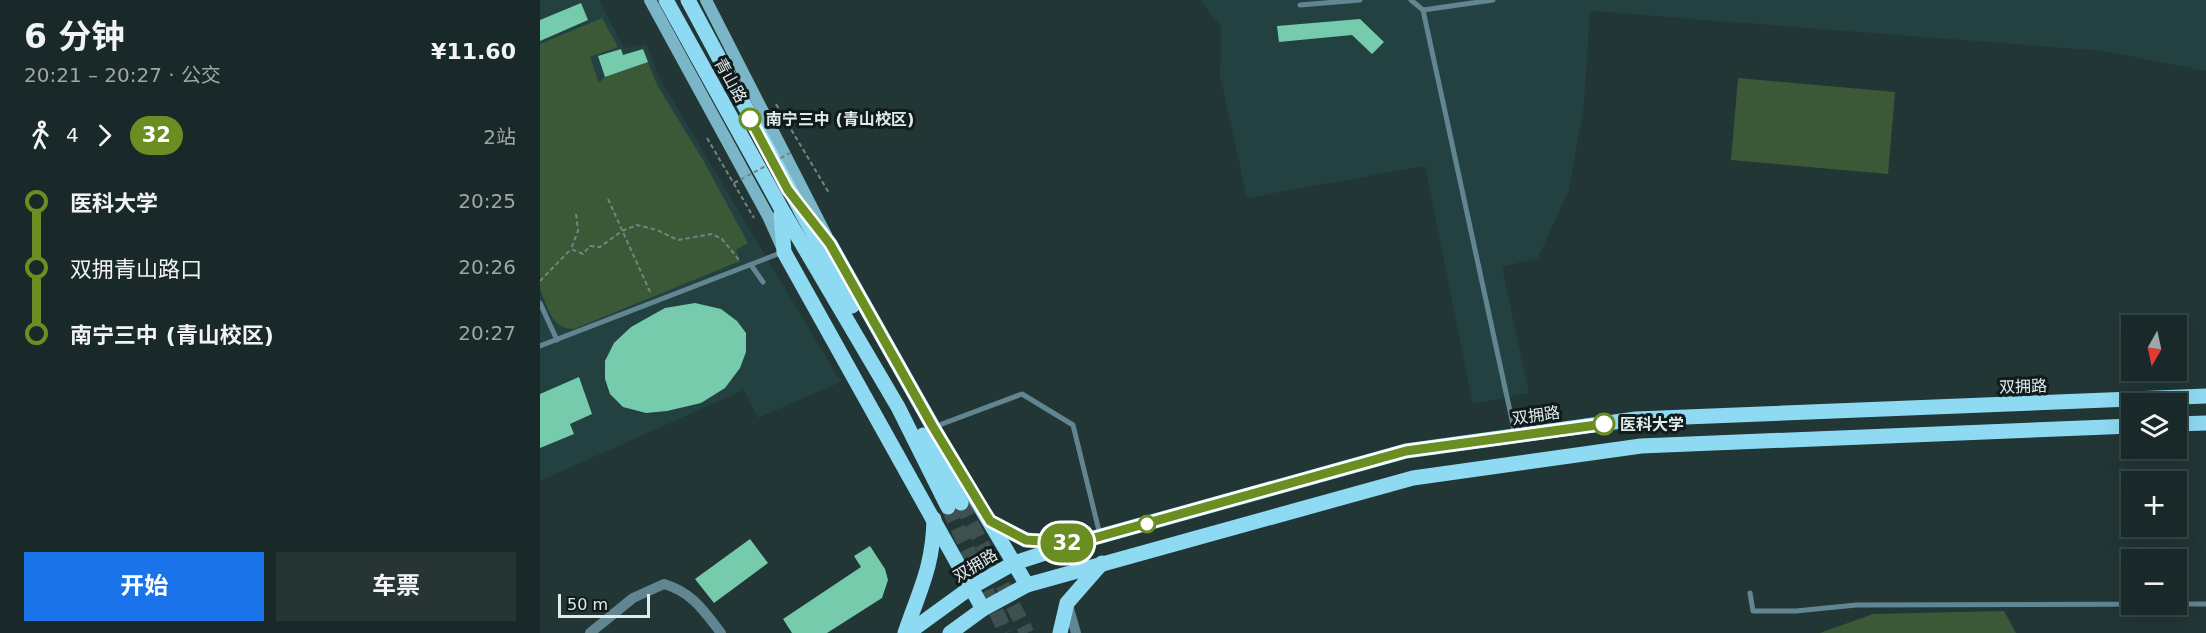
<!DOCTYPE html>
<html lang="zh">
<head>
<meta charset="utf-8">
<style>
  :root { --surface:#192828; --page:#263434; --text:#f1f3f6; --muted:#9fa6a8; --line:#374445; --accent:#1a73e8 }
  body { margin:0; font-family:"DejaVu Sans","Noto Sans SC",sans-serif; background:var(--page); color:var(--text); height:100vh; display:flex; flex-direction:column; font-size:22px; white-space:nowrap }
  * { box-sizing:border-box; margin:0 }
  p { font-size:20px; color:var(--muted) }
  .icon { flex:none; width:33px; height:33px; fill:none; stroke:currentColor; stroke-width:2; stroke-linecap:round; stroke-linejoin:round }
  .map { position:relative; flex:1; overflow:hidden }
  .side { display:flex; flex-direction:column; background:var(--surface); width:540px }
  .side>* { flex:none }
  .badge { padding:0 12px; border-radius:20px; font-size:21px; line-height:39px }
  .needle { width:39px; rotate:189deg }
  .fabs { position:absolute; left:1581px; top:315px; display:grid; gap:12px }
  .fabs a { display:grid; place-items:center; width:66px; height:66px; border-radius:0px; background:var(--surface); box-shadow:0 6px 24px #0002,0 0 0 2px var(--line); font-size:30px }
  .scale { position:absolute; left:18px; bottom:15px; width:92px; box-sizing:border-box; padding-left:6px; border:3px solid #dfebeb; border-top:0; font-size:16px; line-height:21px; white-space:nowrap; color:#dfebeb; -webkit-text-stroke:4px #121b1b; paint-order:stroke }
  .map>.badge { position:absolute; translate:-50% -50%; box-shadow:0 0 0 3px #fff }
  .legs { display:flex; align-items:center; gap:9px; height:66px; padding:0 24px; font-size:20px }
  .legs p { margin-inline-start:auto }
  .headline { display:flex; align-items:center; justify-content:space-between; height:102px; padding:0 24px }
  h1 { font-size:33px; font-weight:700; line-height:45px }
  .action { display:flex; gap:12px; margin-top:auto; padding:12px 24px }
  .action a { flex:1; height:69px; border-radius:0px; background:var(--accent); color:#fff; font-size:24px; font-weight:700; line-height:69px; text-align:center }
  .action a+a { background:var(--page); color:var(--text) }
  ul { padding:0 24px; list-style:none }
  li { display:flex; align-items:center; gap:21px; height:66px; font-size:22px }
  li i { display:grid; place-items:center; width:9px; height:100%; margin:0 8px; background:currentColor }
  li i::after { content:''; width:15px; height:15px; margin:-8px; border:4px solid; border-radius:50%; background:var(--surface) }
  li p { margin-inline-start:auto }
  li:first-child i { background:linear-gradient(#0000 50%,currentColor 0) }
  li:last-child i { background:linear-gradient(currentColor 50%,#0000 0) }
  main { display:flex; flex:1; min-height:0 }
  .map>svg:first-child { display:block }
  .built { fill:#234140 }
  .green { fill:#3c5937 }
  .building { fill:#75cbab }
  .lines { fill:none; stroke-linecap:round; stroke-linejoin:round }
  .primary-tunnel { stroke:#3e5150; stroke-width:15; stroke-dasharray:15 8; stroke-linecap:butt }
  .path { stroke:#738483; stroke-width:2; stroke-dasharray:4.5 3; stroke-linecap:butt }
  .lane { stroke:#628691; stroke-width:5 }
  .street { stroke:#628691; stroke-width:10 }
  .secondary { stroke:#7bb5c8; stroke-width:12 }
  .primary { stroke:#8edaf2; stroke-width:15 }
  .path-bridge { stroke:#738483; stroke-width:2; stroke-dasharray:4.5 3; stroke-linecap:butt }
  .line-1-casing { stroke:#fff; stroke-width:14 }
  .line-1 { stroke:#6b8e23; stroke-width:9 }
  .stop-1-dot { fill:#fff; stroke:#6b8e23; stroke-width:3 }
  .labels { text-anchor:middle; stroke-width:6; stroke-linejoin:round; paint-order:stroke }
  .street-label { font-size:16px; fill:#dfebeb; stroke:#121b1b }
  .stop-label { font-size:16px; font-weight:bold; fill:#dfebeb; stroke:#121b1b; text-anchor:start }
</style>
</head>
<body>
<main>
<section class="side">
<div class="headline"><div><h1>6 分钟</h1><p>20:21 – 20:27 · 公交</p></div><b>¥11.60</b></div>
<div class="legs"><svg class="icon" aria-label="walk" viewBox="0 0 24 24"><circle cx="13" cy="4" r="2"/><path d="M13 8l-2 6 4 7M11 14l-3 7M7 12l3-4h3l4 4"/></svg>4<svg class="icon" aria-label="forward" viewBox="0 0 24 24"><path d="M9 5l7 7-7 7"/></svg><b class="badge" style="background:#6b8e23;color:#fff">32</b><p>2站</p></div>
<ul>
<li><i style="color:#6b8e23"></i><b>医科大学</b><p>20:25</p></li>
<li><i style="color:#6b8e23"></i><span>双拥青山路口</span><p>20:26</p></li>
<li><i style="color:#6b8e23"></i><b>南宁三中 (青山校区)</b><p>20:27</p></li>
</ul>
<div class="action"><a>开始</a><a>车票</a></div>
</section>
<div class="map">
<svg width="1666" height="633" viewBox="0 0 1666 633">
  <rect width="100%" height="100%" fill="#213635"/>
  <g class="built">
    <path d="M0 0H59L84 48 106 44 121 81 301 382 218 418 204 390 0 481Z"/>
    <path d="M660 0H1666V71L1563 51 1050 11 1044 105 1029 190 998 258 962 267 989 393 933 404 885 166 707 198 680 76 681 27Z"/>
  </g>
  <g class="green">
    <path d="M62 18 78 47 50 57 59 83 65 77 108 62 117 85 163 160 208 243 196 250 200 261 34 329C11 329 8 307 0 289V44Z"/>
    <path d="M1198 78 1355 92 1348 174 1191 160Z"/>
    <path d="M1464 611 1476 633H1280L1333 614Z"/>
  </g>
  <g class="building">
    <path d="M41 3 48 20 0 41V20Z"/>
    <path d="M820 19 844 42 832 54 812 35 739 42 737 26Z"/>
    <path d="M81 49 83 55 103 49 108 62 65 77 58 56Z"/>
    <path d="M155 303 181 309 197 321 206 333V352L200 368 185 388 161 403 127 411 106 413 83 407 70 394 65 379V361L74 343 91 327 125 308Z"/>
    <path d="M39 377 52 414 30 424 34 434 0 448V394Z"/>
    <path d="M210 539 228 563 174 603 155 579Z"/>
    <path d="M330 546 345 569 348 580 342 598 287 633H252L243 619 321 567 314 556Z"/>
  </g>
  <g class="lines">
    <g class="primary-tunnel">
      <path d="M421 503 487 633"/>
      <path d="M408 507 466 633"/>
    </g>
    <g class="path">
      <path d="M236 104 289 193"/>
      <path d="M167 138 214 218"/>
      <path d="M68 199 111 294"/>
      <path d="M36 214 38 231 31 249 43 254 50 246 60 247 82 231 97 225 117 230 138 240 172 234 182 239 199 260"/>
      <path d="M0 281 31 249"/>
    </g>
    <g class="lane">
      <path d="M871 0 883 10 975 434"/>
      <path d="M760 5 820 0"/>
      <path d="M883 10 953 0"/>
      <path d="M211 265 223 282"/>
      <path d="M0 303 17 340"/>
      <path d="M0 346 243 252"/>
      <path d="M394 427 482 394 533 425 560 535"/>
      <path d="M1210 593 1213 611H1256L1316 605 1635 604"/>
      <path d="M1636 604H1666"/>
    </g>
    <g class="street">
      <path d="M528 605 536 633"/>
      <path d="M50 633 93 598 124 584C152 592 164 611 181 633"/>
    </g>
    <g class="secondary">
      <path d="M110 0 228 216 241 245"/>
      <path d="M166 0 286 235"/>
    </g>
    <g class="primary">
      <path d="M126 0 241 208 358 407 408 507"/>
      <path d="M148 0 312 306"/>
      <path d="M241 214 244 252 443 609"/>
      <path d="M278 228 290 244 393 427 487 585"/>
      <path d="M1636 424 1666 423"/>
      <path d="M383 435 421 503"/>
      <path d="M451 522 486 540 524 543"/>
      <path d="M365 633C380 589 393 567 394 519"/>
      <path d="M368 633 430 588 474 563 536 543 866 451 1096 419 1666 396"/>
      <path d="M410 633 443 609 487 585 873 478 1101 446 1592 426"/>
      <path d="M520 633 527 603 562 563"/>
    </g>
    <path class="path-bridge" d="M194 183 252 152"/>
  </g>
  <g class="lines">
    <defs>
      <path id="line-1" d="M210 119 248 190 290 244 393 427 450 521 486 540 536 543 866 451 1064 424"/>
    </defs>
    <use href="#line-1" class="line-1-casing"/>
    <use href="#line-1" class="line-1"/>
  </g>
  <g class="stop-1-dot">
    <circle cx="210" cy="119" r="10"/>
    <circle cx="1064" cy="424" r="10"/>
    <circle cx="607" cy="524" r="8"/>
  </g>
  <g class="labels">
    <g class="street-label">
      <text transform="translate(191 80) rotate(61)" y="6">青山路</text>
      <text transform="translate(1483 386) rotate(-2)" y="6">双拥路</text>
      <text transform="translate(996 415) rotate(-8)" y="6">双拥路</text>
      <text transform="translate(435 565) rotate(-31)" y="6">双拥路</text>
    </g>
    <g class="stop-label">
      <text x="226" y="125">南宁三中 (青山校区)</text>
      <text x="1080" y="430">医科大学</text>
    </g>
  </g>
</svg>
<div class="fabs">
<a><svg class="needle" viewBox="-14 -14 28 28"><path d="M0-13l5 13h-10z" fill="#e53935"/><path d="M0 13l5-13h-10z" fill="#9fa6a8"/></svg></a>
<a><svg class="icon" aria-label="layers" viewBox="0 0 24 24"><path d="M12 4l9 5-9 5-9-5zM3 14l9 5 9-5"/></svg></a>
<a>+</a>
<a>−</a>
</div>
<div class="scale">50 m</div>
<b class="badge" style="left:527px;top:543px;background:#6b8e23;color:#fff">32</b>
</div>
</main>
</body>
</html>
